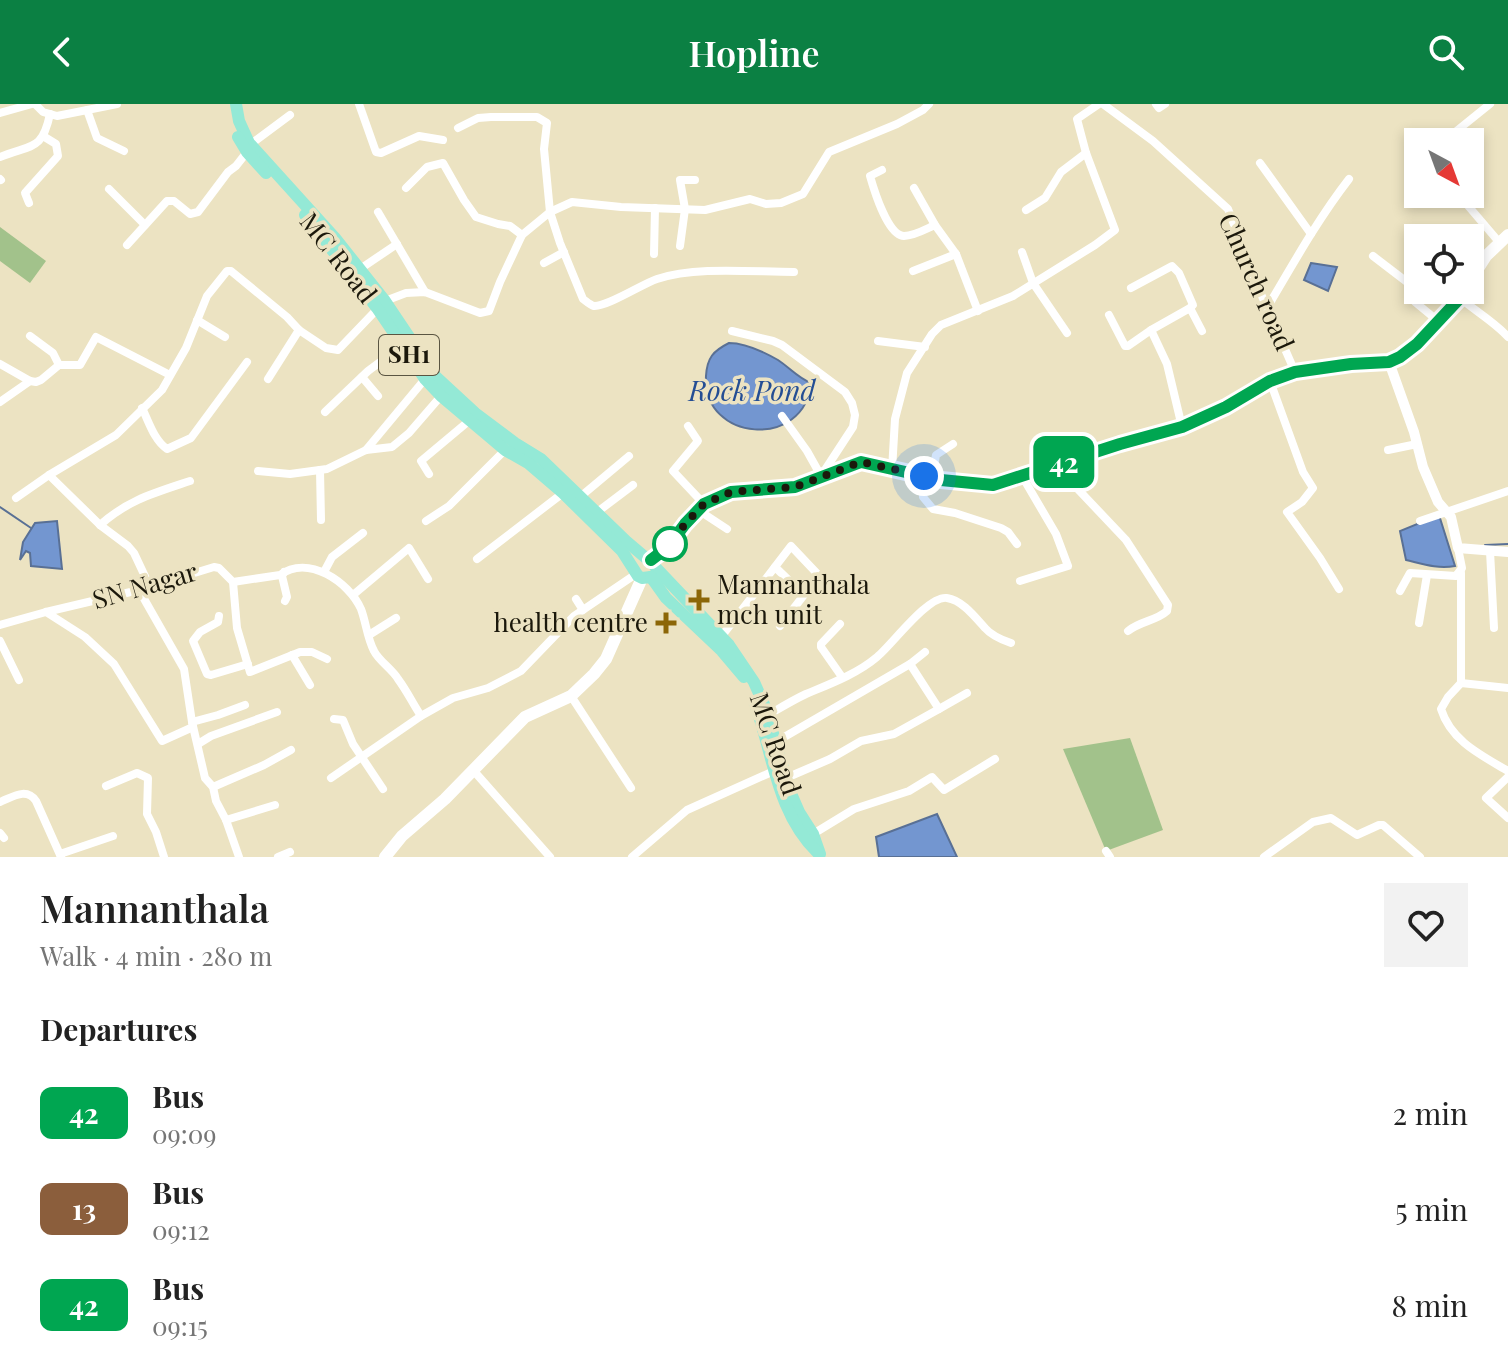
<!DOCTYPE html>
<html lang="en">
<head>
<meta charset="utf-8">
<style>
  :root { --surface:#fff; --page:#f2f2f2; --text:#222; --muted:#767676; --accent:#0b8043 }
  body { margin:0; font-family:"Playfair Display",serif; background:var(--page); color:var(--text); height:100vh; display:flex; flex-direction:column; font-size:30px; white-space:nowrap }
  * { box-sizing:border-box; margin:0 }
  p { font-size:26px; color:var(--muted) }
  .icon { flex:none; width:44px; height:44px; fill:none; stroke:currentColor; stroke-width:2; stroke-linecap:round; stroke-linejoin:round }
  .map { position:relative; height:753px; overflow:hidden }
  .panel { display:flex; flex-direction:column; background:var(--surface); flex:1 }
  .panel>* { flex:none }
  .badge { padding:0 16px; border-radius:12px; font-size:28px; line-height:52px }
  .needle { width:52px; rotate:139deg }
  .fabs { position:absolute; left:1404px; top:24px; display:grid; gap:16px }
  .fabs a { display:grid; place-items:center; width:80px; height:80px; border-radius:0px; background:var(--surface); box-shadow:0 4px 12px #0003; font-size:40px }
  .you { position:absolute; width:40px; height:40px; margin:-20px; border:6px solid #fff; border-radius:50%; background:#1a73e8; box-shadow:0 0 0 12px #1a73e833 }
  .map>.badge { position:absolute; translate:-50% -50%; box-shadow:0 0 0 4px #fff }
  h2 { padding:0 40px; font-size:30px; line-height:72px }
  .round { display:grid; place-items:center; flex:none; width:84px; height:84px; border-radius:0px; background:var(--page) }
  .headline { display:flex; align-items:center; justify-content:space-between; height:136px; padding:0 40px }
  h1 { font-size:38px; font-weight:600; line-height:60px }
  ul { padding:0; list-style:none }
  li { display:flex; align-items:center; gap:24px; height:96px; padding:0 40px }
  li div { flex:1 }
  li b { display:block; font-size:30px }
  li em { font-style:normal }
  li .badge { min-width:88px; font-weight:700; text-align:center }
  header { display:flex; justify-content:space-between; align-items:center; height:104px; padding:0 40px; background:var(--accent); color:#fff; font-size:36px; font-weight:600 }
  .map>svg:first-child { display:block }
  .green { fill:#a2c28b }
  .water { fill:#7396d0; stroke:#597095; stroke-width:2 }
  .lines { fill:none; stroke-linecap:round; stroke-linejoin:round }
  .stream { stroke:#597095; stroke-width:2 }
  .minor { stroke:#fff; stroke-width:8 }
  .tertiary { stroke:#fff; stroke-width:10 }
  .secondary { stroke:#fff; stroke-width:12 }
  .primary { stroke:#94e9d6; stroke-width:12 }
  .line-casing { stroke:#fff; stroke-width:18 }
  .line { stroke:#00a651; stroke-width:12 }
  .walk { stroke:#1b180b; stroke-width:8; stroke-dasharray:0 14.4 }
  .stop-dot { fill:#fff; stroke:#00a651; stroke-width:4 }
  .poi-dot { fill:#8c6607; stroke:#ece3c2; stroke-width:3 }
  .labels { text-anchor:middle; stroke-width:7; stroke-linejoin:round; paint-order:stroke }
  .shield { fill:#ece3c2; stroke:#5a5542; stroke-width:2 }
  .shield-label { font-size:24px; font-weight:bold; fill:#1b180b }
  .street-label { font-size:26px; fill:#1b180b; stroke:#ece3c2 }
  .poi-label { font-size:26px; fill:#1b180b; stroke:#ece3c2; text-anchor:start }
  .water-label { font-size:28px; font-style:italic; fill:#244e94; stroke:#ece3c2 }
</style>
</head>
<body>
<header><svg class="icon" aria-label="back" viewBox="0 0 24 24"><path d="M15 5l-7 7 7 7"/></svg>Hopline<svg class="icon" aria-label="search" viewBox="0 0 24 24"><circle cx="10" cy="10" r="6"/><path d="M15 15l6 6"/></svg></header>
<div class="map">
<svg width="1508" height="753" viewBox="0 0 1508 753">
  <rect width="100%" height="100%" fill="#ece3c2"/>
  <g class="green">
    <path d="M0 123 46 157 30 179 0 157Z"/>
    <path d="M1130 634 1163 726 1106 747 1063 645Z"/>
  </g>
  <g class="water">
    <path d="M1311 159 1337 163 1328 187 1304 176Z"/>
    <path d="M729 239C745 239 764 248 778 256 790 264 798 274 811 279 805 346 702 338 706 272 707 254 713 247 729 239Z"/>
    <path d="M1439 411 1455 462C1437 465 1423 460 1406 456L1400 427Z"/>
    <path d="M57 417 62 465 31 462 30 449 26 447 20 456 23 438 35 419Z"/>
    <path d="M937 710 957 753H879L876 733Z"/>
  </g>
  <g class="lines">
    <g class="stream">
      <path d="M0 403 31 424"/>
      <path d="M1485 441 1508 440"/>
    </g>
    <g class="minor">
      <path d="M35 0 43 8 57 12 117 0"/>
      <path d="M359 0 376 48 381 49 419 32 443 36"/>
      <path d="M1103 0 1153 37 1228 105 1261 190 1295 268"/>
      <path d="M1156 0 1159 4 1165 0"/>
      <path d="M87 6 97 34 124 47"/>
      <path d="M0 9 32 0"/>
      <path d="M458 24 478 14 491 13H537L547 19 544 45 550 108 560 139 583 195C586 197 590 201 594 202 607 203 642 180 657 175 696 162 752 168 794 168"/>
      <path d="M1449 33 1490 0"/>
      <path d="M251 40 290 11"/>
      <path d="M0 53C31 40 42 48 50 10"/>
      <path d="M1260 59 1311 130"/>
      <path d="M882 66 870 72C874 86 888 132 904 132 914 132 926 125 935 121"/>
      <path d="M0 75 1 76"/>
      <path d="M406 84 427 63 443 59 464 96 476 113 498 120 510 122 522 131"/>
      <path d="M914 84 935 121 956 150 978 207"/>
      <path d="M109 85 145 121"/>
      <path d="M1458 90 1499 138"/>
      <path d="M29 99 25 89 58 52 56 40 43 32"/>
      <path d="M1026 106 1045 94 1061 68 1086 49"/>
      <path d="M378 108 425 188"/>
      <path d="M127 141 167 97H174L190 110 198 108 228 68 236 62 247 48"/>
      <path d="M680 142 685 105 680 76H695"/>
      <path d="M1022 148 1033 179 1067 229"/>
      <path d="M654 150 655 104"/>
      <path d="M1373 152 1420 188 1415 198 1438 217"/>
      <path d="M544 159 564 148"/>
      <path d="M360 165 397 140"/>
      <path d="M913 167 956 150"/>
      <path d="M1131 184 1172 162 1179 169 1193 201 1190 204"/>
      <path d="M1460 194C1474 206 1496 219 1508 233"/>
      <path d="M1267 204C1293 160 1318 115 1349 75"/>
      <path d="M1109 211 1125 242H1128L1151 226 1190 204 1202 227"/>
      <path d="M197 216 225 233"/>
      <path d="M1151 226 1167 260 1182 323"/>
      <path d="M732 227 773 237 782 241 845 288 852 299 855 311 853 323 821 372 807 347 782 312"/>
      <path d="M30 232 53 249 59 261"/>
      <path d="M878 237 925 243"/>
      <path d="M0 260 30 277 36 278 41 276 59 261H80L96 233 170 271"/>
      <path d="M362 273 378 292"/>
      <path d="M268 275 299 226"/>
      <path d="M1270 277 1303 368 1313 384 1302 398 1287 408 1320 454 1339 485"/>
      <path d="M0 298 30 277"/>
      <path d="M142 304C149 318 154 336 167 345L191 334 247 258"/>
      <path d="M325 308 368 267 403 241"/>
      <path d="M688 322 698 337 673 367 704 400"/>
      <path d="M366 346 425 275"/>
      <path d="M1388 346 1417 340"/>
      <path d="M1055 361 1126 436 1168 501 1167 507C1156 517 1140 517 1128 527"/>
      <path d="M320 366 321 416"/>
      <path d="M892 366 895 315 907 269 932 230 941 221 1013 192 1095 141 1115 126 1086 49 1077 15 1099 0"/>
      <path d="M258 367 290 370 327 365 366 346 392 343 409 329 441 292"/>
      <path d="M429 370 421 357 470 316"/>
      <path d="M924 372 923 393 933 405 955 409 1001 424 1008 428 1017 440"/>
      <path d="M932 374 936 351 953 340"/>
      <path d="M580 393 629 352"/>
      <path d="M16 394 49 371"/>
      <path d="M698 406 727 425"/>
      <path d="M596 409 633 381"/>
      <path d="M426 417 449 402 505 346"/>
      <path d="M1420 417 1508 387"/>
      <path d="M100 421C128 396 154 389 190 377"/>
      <path d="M1490 447 1494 524"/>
      <path d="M477 455 563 389"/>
      <path d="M775 463 804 491 780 522"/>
      <path d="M284 468 282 472 287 493 285 497"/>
      <path d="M324 468 332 453 363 429"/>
      <path d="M1461 469V579L1448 593 1441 605C1451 637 1481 651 1508 667"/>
      <path d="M1020 477 1068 462 1056 430 1022 372"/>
      <path d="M233 478 237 524 250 568 300 548H312L327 555"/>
      <path d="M150 483 134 449 128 442 100 421 49 371 116 331 162 286 186 244 207 192 227 167H231L287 213 299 226 326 244 338 246 385 197 406 189 425 188 480 209 489 207 500 178 522 131 550 108 572 98 621 103 705 106 750 95 766 100 781 99 803 90 829 48 897 20 923 6 929 0"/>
      <path d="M139 486 184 565 192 618 205 674 213 683 216 697 226 716 239 753"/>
      <path d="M1400 487 1410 469 1456 472 1462 464 1458 444"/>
      <path d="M353 491 409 444 428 475"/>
      <path d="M576 495 583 506"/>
      <path d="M46 508 85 533 114 560 162 637 193 623"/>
      <path d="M219 512 218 518 200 528 193 537 207 570 211 571 248 560"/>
      <path d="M1419 519 1427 471"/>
      <path d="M840 520 821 540V543L842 573"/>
      <path d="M0 521 46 508 139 486 214 463 219 464 233 478 280 471C308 450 349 478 361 505 366 518 367 534 374 547 379 557 392 565 398 575 407 587 413 600 421 612L453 594 488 584 521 567 574 512 636 470"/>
      <path d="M369 531 396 514"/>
      <path d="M721 533 791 442 827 480"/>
      <path d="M0 537 19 576"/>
      <path d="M292 551 310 581"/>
      <path d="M910 560 925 548"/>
      <path d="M1461 579 1508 584"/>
      <path d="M571 592 631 684"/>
      <path d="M939 605 967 589"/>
      <path d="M768 611C780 604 793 596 806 590 830 580 857 570 877 553 892 541 928 491 947 494 962 496 975 513 985 524 991 531 1002 536 1011 539"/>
      <path d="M334 615 343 616 353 640 383 685"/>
      <path d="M192 618 218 611 245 601"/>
      <path d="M775 635 786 632 910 560 939 605 894 630 861 637 830 655 786 674"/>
      <path d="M198 640 211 632 277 608"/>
      <path d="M473 666 550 753"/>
      <path d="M1508 673 1486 694 1508 714"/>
      <path d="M331 674 421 612"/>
      <path d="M106 682 137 669 148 674 147 710 156 728 164 753"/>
      <path d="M213 683 264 661 291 646"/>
      <path d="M0 698C13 693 26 683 36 697L61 753"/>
      <path d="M226 716 275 701"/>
      <path d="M0 729 4 734"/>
      <path d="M813 730 854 705 909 687 932 673 944 686 995 655"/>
      <path d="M1106 747 1110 753"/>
      <path d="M60 750 113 732"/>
      <path d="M278 753 290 748"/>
      <path d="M632 753 687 706 774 667"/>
      <path d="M1264 753 1313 718 1331 714 1357 731 1379 721H1383L1420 753"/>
    </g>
    <path class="tertiary" d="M1389 258 1414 328 1423 363 1438 398 1451 413 1458 444 1508 448"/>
    <g class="secondary">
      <path d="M1470 177 1486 152 1508 131"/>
      <path d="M651 456 668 443 685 420 704 400 731 388 795 383 861 358 941 376 993 381 1120 340 1182 323 1226 303 1270 277 1295 268 1351 260 1389 258 1400 253 1417 240 1460 194 1465 186"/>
      <path d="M385 753 402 732 445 695 525 613 571 592 594 570 606 555 642 474"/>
    </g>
    <g class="primary">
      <path d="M236 0 239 17 249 39 335 134 385 197 436 273 475 309 515 339 541 355 626 437 646 454 651 456 656 464 729 541 754 578 766 605 789 685 799 708 813 730 820 750"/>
      <path d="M238 33 247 48 266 69"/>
      <path d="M305 111 377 204 425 275 441 292 505 346 528 359 563 389 622 447 638 472 642 474 651 473"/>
      <path d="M651 473 666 494 722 547 744 573"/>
      <path d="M754 597C773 648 776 708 817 748"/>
    </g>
  </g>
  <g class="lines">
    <defs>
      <path id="line" d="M651 456 668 443 685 420 704 400 731 388 795 383 861 358 941 376 993 381 1120 340 1182 323 1226 303 1270 277 1295 268 1351 260 1389 258 1400 253 1417 240 1460 194 1465 186"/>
    </defs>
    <use href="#line" class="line-casing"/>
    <use href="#line" class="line"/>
    <path class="walk" d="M670 440 668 443 685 420 704 400 731 388 795 383 861 358 924 372"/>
  </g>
  <circle class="stop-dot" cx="670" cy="440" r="16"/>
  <g class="poi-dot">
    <path d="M695 484h8v8h8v8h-8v8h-8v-8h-8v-8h8z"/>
    <path d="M662 507h8v8h8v8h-8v8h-8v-8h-8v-8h8z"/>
  </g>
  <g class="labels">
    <rect class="shield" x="379" y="231" width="60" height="40" rx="6"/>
    <g class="shield-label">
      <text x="409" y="259">SH1</text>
    </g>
    <g class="street-label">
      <text transform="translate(338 154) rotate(52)" y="9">MC Road</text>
      <text transform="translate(1256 178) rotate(66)" y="9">Church road</text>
      <text transform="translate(145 482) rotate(-16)" y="9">SN Nagar</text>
      <text transform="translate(775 640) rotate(71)" y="9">MC Road</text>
    </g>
    <g class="poi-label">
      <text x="717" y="490">Mannanthala<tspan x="717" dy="30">mch unit</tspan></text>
      <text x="648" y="528" text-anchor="end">health centre</text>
    </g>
    <g class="water-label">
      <text x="752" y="297">Rock Pond</text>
    </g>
  </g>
</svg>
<div class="fabs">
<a><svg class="needle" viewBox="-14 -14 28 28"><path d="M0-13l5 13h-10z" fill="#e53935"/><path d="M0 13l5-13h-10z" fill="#767676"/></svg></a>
<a><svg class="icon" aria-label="locate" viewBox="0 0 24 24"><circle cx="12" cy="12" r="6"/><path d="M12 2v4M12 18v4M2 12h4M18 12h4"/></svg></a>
</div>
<div class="you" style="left:924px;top:372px"></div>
<b class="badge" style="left:1064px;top:358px;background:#00a651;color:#fff">42</b>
</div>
<section class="panel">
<div class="headline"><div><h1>Mannanthala</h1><p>Walk · 4 min · 280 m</p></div><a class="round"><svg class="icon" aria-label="heart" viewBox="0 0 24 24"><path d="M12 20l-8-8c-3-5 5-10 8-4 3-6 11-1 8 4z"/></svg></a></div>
<h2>Departures</h2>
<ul>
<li><span class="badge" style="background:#00a651;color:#fff">42</span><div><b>Bus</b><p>09:09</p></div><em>2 min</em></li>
<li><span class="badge" style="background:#8b5e3c;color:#fff">13</span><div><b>Bus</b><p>09:12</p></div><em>5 min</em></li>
<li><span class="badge" style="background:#00a651;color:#fff">42</span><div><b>Bus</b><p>09:15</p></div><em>8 min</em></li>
</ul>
</section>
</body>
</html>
